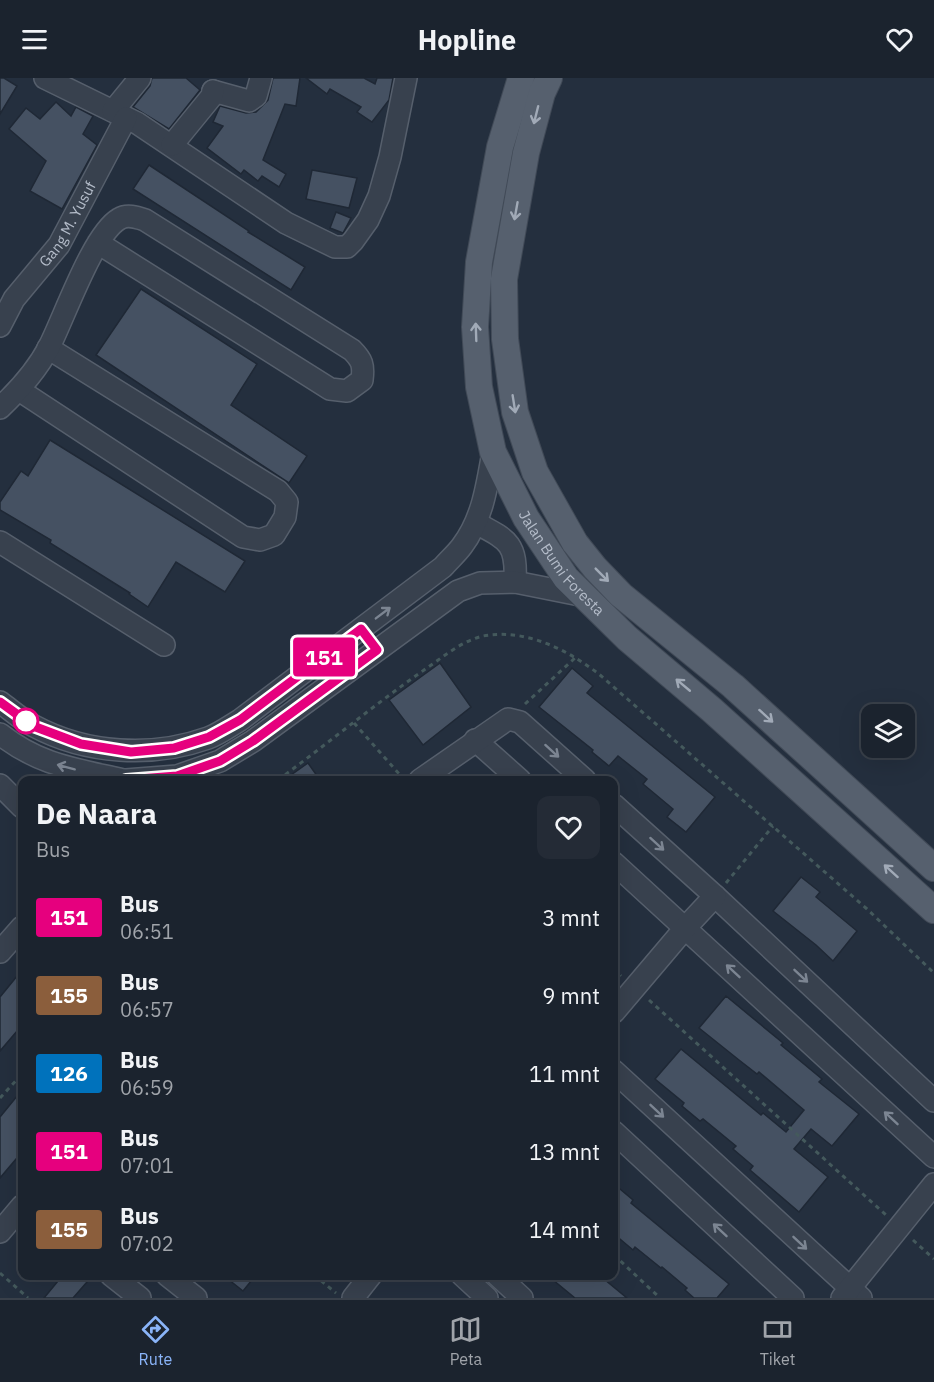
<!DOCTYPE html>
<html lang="id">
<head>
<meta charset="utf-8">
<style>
  :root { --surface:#1b232e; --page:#242b36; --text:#f1f3f6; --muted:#a0a4aa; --line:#39404a; --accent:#8ab4f8 }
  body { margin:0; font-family:"IBM Plex Sans",sans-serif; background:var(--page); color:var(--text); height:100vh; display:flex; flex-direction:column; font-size:22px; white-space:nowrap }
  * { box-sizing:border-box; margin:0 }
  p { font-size:20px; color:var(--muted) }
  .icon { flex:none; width:33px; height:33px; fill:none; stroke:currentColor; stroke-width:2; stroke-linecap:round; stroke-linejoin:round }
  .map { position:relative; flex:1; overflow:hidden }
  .side { position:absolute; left:18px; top:698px; width:600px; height:504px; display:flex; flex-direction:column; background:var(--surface); border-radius:12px; box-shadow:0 6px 24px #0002,0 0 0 2px var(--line) }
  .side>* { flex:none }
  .badge { padding:0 12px; border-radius:4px; font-size:21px; line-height:39px }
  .fabs { position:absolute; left:861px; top:626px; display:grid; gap:12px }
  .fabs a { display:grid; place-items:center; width:54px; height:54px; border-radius:12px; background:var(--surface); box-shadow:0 6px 24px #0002,0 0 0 2px var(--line); font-size:30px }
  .map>.badge { position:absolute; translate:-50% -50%; box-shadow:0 0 0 3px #fff }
  .round { display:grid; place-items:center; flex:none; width:63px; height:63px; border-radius:12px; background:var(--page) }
  .head { display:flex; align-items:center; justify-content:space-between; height:102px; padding:0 18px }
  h1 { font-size:28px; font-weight:700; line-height:45px }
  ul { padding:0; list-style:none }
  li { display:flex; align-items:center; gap:18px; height:78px; padding:0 18px }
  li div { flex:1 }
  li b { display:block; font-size:22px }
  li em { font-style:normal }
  li .badge { min-width:66px; font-weight:700; text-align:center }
  header { display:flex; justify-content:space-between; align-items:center; height:78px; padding:0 18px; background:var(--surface); font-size:27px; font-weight:700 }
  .tab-bar { display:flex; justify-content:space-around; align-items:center; height:84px; border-top:2px solid var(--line); background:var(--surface); font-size:16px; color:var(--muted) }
  .tab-bar a { display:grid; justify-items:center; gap:3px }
  .tab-bar .current { color:var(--accent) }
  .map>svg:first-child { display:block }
  .building { fill:#455162; stroke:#1f2835; stroke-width:1.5 }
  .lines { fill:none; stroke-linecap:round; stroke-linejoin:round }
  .minor-casing { stroke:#565f6c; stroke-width:24 }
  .major-casing { stroke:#414a57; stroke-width:28 }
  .path { stroke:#44595c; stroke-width:3; stroke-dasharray:4.5 4.5; stroke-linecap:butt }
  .minor { stroke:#38414e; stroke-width:21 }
  .major { stroke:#56606e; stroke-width:26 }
  .oneway { stroke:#a1aab7 }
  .oneway2 { stroke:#7c8592 }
  .line-casing { stroke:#fff; stroke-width:14 }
  .line { stroke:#e6007e; stroke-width:9 }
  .stop-dot { fill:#fff; stroke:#e6007e; stroke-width:3 }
  .labels { text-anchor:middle; stroke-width:5; stroke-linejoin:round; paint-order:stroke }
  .street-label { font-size:15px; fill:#b4bcc9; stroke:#1d2633 }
</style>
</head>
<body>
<header><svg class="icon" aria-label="menu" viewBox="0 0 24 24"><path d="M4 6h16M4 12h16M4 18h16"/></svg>Hopline<svg class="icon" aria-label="heart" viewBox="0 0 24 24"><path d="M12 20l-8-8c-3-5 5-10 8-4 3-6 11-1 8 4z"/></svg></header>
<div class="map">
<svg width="934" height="1220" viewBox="0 0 934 1220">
  <rect width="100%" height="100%" fill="#242f3e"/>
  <g class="building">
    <path d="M0 0H4L17 8 0 36Z"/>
    <path d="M152 0H186L200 12 169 51 133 29 150 8Z"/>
    <path d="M273 0H300L296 28 285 26 263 82 286 96 279 109 262 98 258 103 244 92 241 96 207 70 223 48 213 44 220 28 246 35 256 34 268 22Z"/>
    <path d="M306 0H364L375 6 377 0H393L389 22 372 44 357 34 361 29 330 11 327 16Z"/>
    <path d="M56 24 71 38 76 29 93 38 83 56 97 67 62 131 30 113 46 83 9 51 26 30 40 41Z"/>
    <path d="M149 87 249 153 248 154 305 189 291 212 133 111Z"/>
    <path d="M312 92 357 100 349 130 306 121Z"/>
    <path d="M336 134 351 140 343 155 330 150Z"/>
    <path d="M141 211 257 286 231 327 307 378 289 405 96 277Z"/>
    <path d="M50 362 245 483 225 514 176 484 148 529 129 516 130 515 50 465 51 462 0 432V424L21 393 28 398Z"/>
    <path d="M440 585 471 629 423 667 389 622Z"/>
    <path d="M572 590 593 608 587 615 715 719 686 754 667 739 673 731 643 706 647 701 618 678 609 688 592 674 593 672 539 629Z"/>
    <path d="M308 685 320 702H284Z"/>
    <path d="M801 799 820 814 816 819 857 853 833 883 816 867 773 833Z"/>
    <path d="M22 892V958L17 953 0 973V919Z"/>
    <path d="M726 918 783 965 781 967 822 1001 819 1004 859 1036 832 1068 811 1051 794 1071 828 1099 799 1134 750 1092 753 1088 733 1071 736 1068 703 1041 700 1043 682 1028 684 1025 655 1001 681 971 761 1037 763 1035 786 1054 804 1032 759 994 757 996 739 982 699 950Z"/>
    <path d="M22 1012V1074L0 1100V1039Z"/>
    <path d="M614 1106 633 1122 631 1125 729 1206 717 1220H694L685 1212 687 1210 662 1189 661 1190 635 1169 633 1172 614 1156Z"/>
    <path d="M63 1197H79L87 1204 73 1220H44Z"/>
    <path d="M223 1197H256L243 1213Z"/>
    <path d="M547 1197H599L627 1220H575Z"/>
  </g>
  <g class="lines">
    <defs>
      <g id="minor">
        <path d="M45 0 137 45 286 145 335 169H347L353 163 368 142 379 118 390 79 406 0"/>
        <path d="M213 13 249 23 256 18 261 0"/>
        <path d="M113 33 140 0"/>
        <path d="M172 67 212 18 213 13"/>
        <path id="s1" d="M0 248 14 221 59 167 126 40"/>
        <path d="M19 312 243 459 260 462 274 457 285 439 287 424 278 413 48 270"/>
        <path d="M0 330C19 312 37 292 49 269 64 240 93 156 119 141 127 136 136 139 145 142L352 272C362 282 364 287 362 302L347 313 330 311 98 165"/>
        <path d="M476 445C508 462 517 465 515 504"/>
        <path d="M0 464 164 567"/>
        <path d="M0 624C11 632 22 642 34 648 86 676 152 680 208 660 219 656 230 648 240 642L443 489C449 482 457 475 462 468 483 440 487 407 493 374"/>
        <path d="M0 656C39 687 75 691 123 702"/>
        <path d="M475 662 520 702"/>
        <path d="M126 702 177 698 220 683 253 663 458 513 480 505 515 504 585 518"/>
        <path d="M420 702 508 641 520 644 585 702"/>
        <path d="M0 707 22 729"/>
        <path d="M614 727 715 818 934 1023"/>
        <path d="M614 785 934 1079"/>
        <path d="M0 874 22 849"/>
        <path d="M614 934 686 849 715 818"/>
        <path d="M614 993 861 1220"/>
        <path d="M614 1054 793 1220"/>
        <path d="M0 1154 22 1128"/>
        <path d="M111 1197 140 1220"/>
        <path d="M167 1197 196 1220"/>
        <path d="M462 1197 487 1220"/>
        <path d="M497 1197 522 1220"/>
        <path d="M353 1220 371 1197"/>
        <path d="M842 1220 934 1106"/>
      </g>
      <g id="major">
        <path id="s2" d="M521 0 500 69 479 184 475 249 479 309 493 374 526 440 566 500 627 560 712 632 934 832"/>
        <path d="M549 0 542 15 526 75 504 201 505 261 515 334 535 394 575 465 595 490 621 517 733 608 934 790"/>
      </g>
    </defs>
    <use href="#minor" class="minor-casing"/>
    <use href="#major" class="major-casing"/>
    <g class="path">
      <path d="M525 626 576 579"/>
      <path d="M354 645 401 698"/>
      <path d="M278 702C327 666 374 627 424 592 442 580 461 563 483 558 526 550 568 572 600 597L867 831 934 895"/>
      <path d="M726 805 773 748"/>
      <path d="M614 891 621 898"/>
      <path d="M649 922 886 1137"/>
      <path d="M0 1020 22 996"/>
      <path d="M913 1162 934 1181"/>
      <path d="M614 1177 660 1220"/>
      <path d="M0 1195 28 1220"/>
      <path d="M314 1197 336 1215"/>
    </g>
    <use href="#minor" class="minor"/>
    <use href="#major" class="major"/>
  </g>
  <defs><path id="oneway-shaft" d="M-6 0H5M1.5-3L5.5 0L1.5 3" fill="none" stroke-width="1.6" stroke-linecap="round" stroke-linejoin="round" transform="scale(1.5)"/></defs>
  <g class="oneway">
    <use href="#oneway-shaft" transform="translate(536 37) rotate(104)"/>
    <use href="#oneway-shaft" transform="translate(516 133) rotate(100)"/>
    <use href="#oneway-shaft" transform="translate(476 254) rotate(-92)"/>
    <use href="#oneway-shaft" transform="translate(514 326) rotate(81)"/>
    <use href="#oneway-shaft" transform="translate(602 497) rotate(45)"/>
    <use href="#oneway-shaft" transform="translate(683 607) rotate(-140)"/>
    <use href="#oneway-shaft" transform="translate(766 638) rotate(42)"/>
    <use href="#oneway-shaft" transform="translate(891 793) rotate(-138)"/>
  </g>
  <g class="oneway2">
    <use href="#oneway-shaft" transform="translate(383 535) rotate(-37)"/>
    <use href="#oneway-shaft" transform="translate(552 673) rotate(42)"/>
    <use href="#oneway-shaft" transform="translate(66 689) rotate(-165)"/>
    <use href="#oneway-shaft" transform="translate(657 766) rotate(42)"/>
    <use href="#oneway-shaft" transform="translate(733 893) rotate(-137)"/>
    <use href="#oneway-shaft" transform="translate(801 898) rotate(43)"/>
    <use href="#oneway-shaft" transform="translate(657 1033) rotate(43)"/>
    <use href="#oneway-shaft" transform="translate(891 1040) rotate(-137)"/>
    <use href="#oneway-shaft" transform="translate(720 1152) rotate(-137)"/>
    <use href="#oneway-shaft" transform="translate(800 1165) rotate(43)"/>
  </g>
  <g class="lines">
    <defs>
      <path id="line" d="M0 624 33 648 81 666 131 674 174 670 209 659 240 642 361 551 377 572 253 663 220 683 177 698 126 702"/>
    </defs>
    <use href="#line" class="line-casing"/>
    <use href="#line" class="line"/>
  </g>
  <circle class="stop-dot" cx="26" cy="643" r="12"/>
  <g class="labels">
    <g class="street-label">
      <text dy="5" stroke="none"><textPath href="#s1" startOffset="123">Gang M. Yusuf</textPath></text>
      <text dy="5" stroke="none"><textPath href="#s2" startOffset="512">Jalan Bumi Foresta</textPath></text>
    </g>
  </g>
</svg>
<div class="fabs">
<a><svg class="icon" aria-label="layers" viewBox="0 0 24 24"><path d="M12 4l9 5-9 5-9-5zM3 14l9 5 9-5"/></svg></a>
</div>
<b class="badge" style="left:324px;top:579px;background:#e6007e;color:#fff">151</b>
<section class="side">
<div class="head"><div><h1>De Naara</h1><p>Bus</p></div><a class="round"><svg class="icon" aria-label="heart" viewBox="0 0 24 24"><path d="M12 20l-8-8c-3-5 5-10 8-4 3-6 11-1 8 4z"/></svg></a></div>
<ul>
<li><span class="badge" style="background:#e6007e;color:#fff">151</span><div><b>Bus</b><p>06:51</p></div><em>3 mnt</em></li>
<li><span class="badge" style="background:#8b5e3c;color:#fff">155</span><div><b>Bus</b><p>06:57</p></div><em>9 mnt</em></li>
<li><span class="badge" style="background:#0072bc;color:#fff">126</span><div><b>Bus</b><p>06:59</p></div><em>11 mnt</em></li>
<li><span class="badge" style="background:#e6007e;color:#fff">151</span><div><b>Bus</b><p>07:01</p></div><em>13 mnt</em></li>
<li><span class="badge" style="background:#8b5e3c;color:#fff">155</span><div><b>Bus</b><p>07:02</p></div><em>14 mnt</em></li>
</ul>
</section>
</div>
<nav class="tab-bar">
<a class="current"><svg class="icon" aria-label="directions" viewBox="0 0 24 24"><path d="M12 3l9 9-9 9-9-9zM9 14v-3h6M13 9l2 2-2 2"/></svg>Rute</a>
<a><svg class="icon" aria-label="map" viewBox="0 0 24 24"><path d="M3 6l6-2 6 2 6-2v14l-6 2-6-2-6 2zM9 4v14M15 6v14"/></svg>Peta</a>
<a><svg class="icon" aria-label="tickets" viewBox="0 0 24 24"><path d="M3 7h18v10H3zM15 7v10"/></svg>Tiket</a>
</nav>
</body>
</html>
